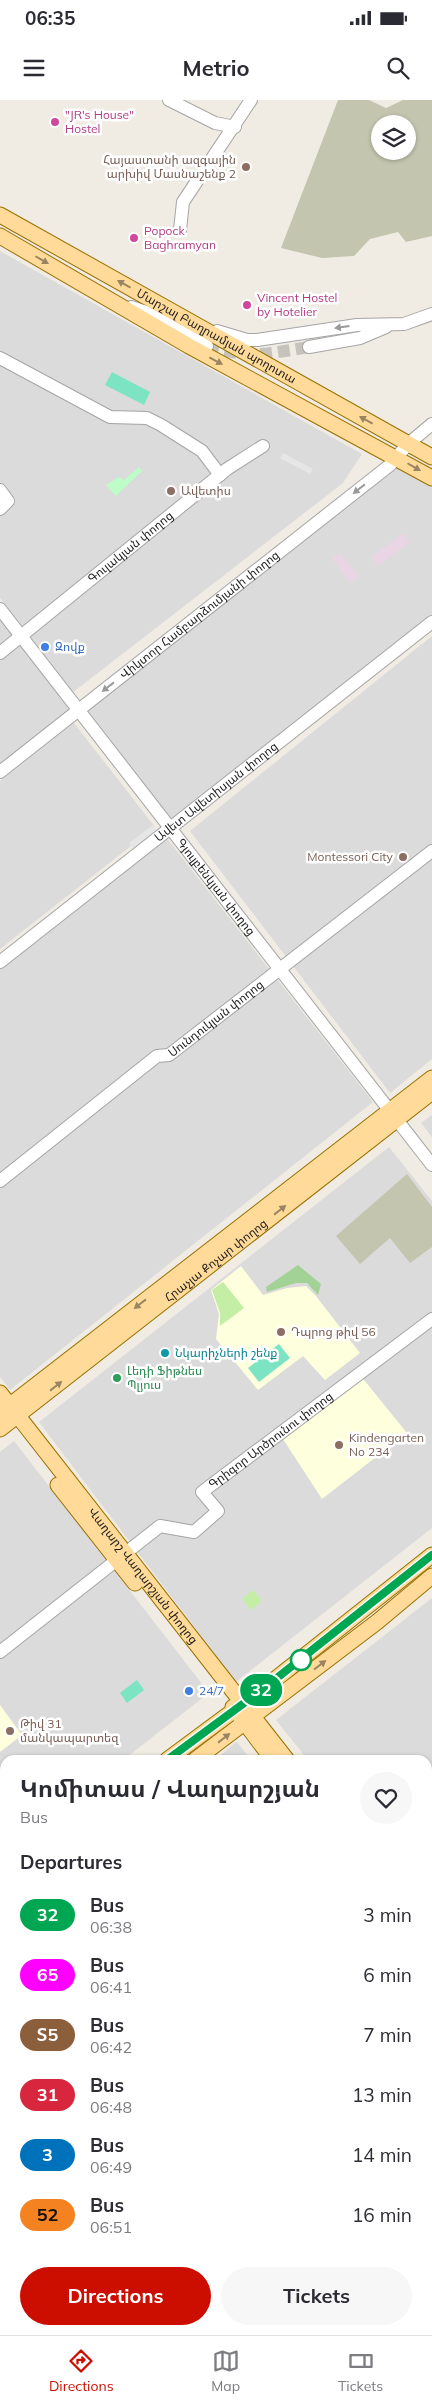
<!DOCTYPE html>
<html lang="en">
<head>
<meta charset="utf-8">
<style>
  :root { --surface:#fff; --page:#f7f7f7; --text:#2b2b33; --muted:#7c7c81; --line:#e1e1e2; --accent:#cc0e00 }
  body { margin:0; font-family:Mulish,"Noto Sans Armenian",sans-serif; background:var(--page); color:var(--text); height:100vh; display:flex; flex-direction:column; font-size:19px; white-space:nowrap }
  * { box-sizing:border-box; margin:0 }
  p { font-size:16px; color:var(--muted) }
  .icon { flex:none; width:28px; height:28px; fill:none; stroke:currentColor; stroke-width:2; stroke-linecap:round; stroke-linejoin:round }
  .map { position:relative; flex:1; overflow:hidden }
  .drawer { position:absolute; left:0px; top:1655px; width:432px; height:580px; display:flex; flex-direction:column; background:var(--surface); border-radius:15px 15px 0 0; box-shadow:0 1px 4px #0004 }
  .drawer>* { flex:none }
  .badge { padding:0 10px; border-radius:16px; font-size:18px; line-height:32px }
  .controls { position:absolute; left:371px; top:15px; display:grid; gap:10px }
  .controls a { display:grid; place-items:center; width:45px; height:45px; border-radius:50%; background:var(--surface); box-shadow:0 1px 4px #0004; font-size:25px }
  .map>.badge { position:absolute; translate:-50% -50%; box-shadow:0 0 0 2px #fff }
  h2 { padding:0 20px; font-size:19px; line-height:45px }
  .round { display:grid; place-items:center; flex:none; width:52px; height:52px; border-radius:26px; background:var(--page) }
  .summary { display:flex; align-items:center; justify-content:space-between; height:85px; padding:0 20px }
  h1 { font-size:24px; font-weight:700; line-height:38px }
  .button { display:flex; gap:10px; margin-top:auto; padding:10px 20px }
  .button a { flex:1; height:58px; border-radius:30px; background:var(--accent); color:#fff; font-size:20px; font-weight:700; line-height:58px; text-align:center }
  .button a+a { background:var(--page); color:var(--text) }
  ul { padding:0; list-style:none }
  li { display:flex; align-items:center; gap:15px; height:60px; padding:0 20px }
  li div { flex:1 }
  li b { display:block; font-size:19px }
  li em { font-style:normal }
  li .badge { min-width:55px; font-weight:700; text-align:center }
  .status { display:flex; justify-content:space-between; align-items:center; height:35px; padding:0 25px; background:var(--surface); direction:ltr }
  .status svg { height:14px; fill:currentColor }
  header { display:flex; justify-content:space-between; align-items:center; height:65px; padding:0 20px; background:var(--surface); font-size:22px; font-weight:700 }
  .tab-bar { display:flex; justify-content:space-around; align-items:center; height:70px; border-top:1px solid var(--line); background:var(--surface); font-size:14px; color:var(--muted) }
  .tab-bar a { display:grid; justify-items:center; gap:2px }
  .tab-bar .active { color:var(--accent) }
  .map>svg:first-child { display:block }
  .residential { fill:#dcdbdb }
  .industrial { fill:#e9d5e4 }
  .education { fill:#fdffdd }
  .construction { fill:#c3c5ae; fill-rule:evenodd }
  .grass { fill:#c4eda6 }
  .forest { fill:#a3d296 }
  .park { fill:#befdc7 }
  .pitch { fill:#7ce4c3 }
  .parking { fill:#e6e6e6 }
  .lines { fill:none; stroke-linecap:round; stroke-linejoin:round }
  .minor-tunnel { stroke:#c6c3bc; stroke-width:12; stroke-dasharray:12 6; stroke-linecap:butt }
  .minor-casing { stroke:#a5a5a5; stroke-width:14 }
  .major-casing { stroke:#987000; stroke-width:17 }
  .minor { stroke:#fff; stroke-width:12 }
  .major { stroke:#ffda99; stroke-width:15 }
  .oneway { fill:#9a8562 }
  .oneway2 { fill:#9a9a9a }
  .line-casing { stroke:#fff; stroke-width:11 }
  .line { stroke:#00a651; stroke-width:8 }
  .hotel-dot { fill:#d1479c; stroke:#fff; stroke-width:2 }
  .education-dot { fill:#8d6e63; stroke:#fff; stroke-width:2 }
  .shop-dot { fill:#3f7fe0; stroke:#fff; stroke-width:2 }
  .culture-dot { fill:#0f9aa8; stroke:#fff; stroke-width:2 }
  .leisure-dot { fill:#2e9e5b; stroke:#fff; stroke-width:2 }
  .stop-dot { fill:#fff; stroke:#00a651; stroke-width:2.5 }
  .labels { text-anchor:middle; stroke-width:5; stroke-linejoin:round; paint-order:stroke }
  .hotel-label { font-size:12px; fill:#b23c85; stroke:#fff; text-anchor:start }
  .education-label { font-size:12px; fill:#785e54; stroke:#fff; text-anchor:start }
  .street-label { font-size:12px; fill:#1e1e1e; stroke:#fff }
  .shop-label { font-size:12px; fill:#366cbe; stroke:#fff; text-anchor:start }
  .culture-label { font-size:12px; fill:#0d838f; stroke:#fff; text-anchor:start }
  .leisure-label { font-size:12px; fill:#27864d; stroke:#fff; text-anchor:start }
</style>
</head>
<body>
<div class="status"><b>06:35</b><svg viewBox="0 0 49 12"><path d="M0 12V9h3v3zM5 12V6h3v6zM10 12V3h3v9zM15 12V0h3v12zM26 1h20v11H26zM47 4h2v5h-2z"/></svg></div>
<header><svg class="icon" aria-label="menu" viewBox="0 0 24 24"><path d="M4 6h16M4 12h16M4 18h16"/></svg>Metrio<svg class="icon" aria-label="search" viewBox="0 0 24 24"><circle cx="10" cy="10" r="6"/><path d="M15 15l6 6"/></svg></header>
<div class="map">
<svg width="432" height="2235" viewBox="0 0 432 2235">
  <rect width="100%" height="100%" fill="#f0ece3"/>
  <g class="residential">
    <path d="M0 151 362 354 343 383 72 593 0 498Z"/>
    <path d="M390 365 432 378V522L171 729 79 610 0 672V509L79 609Z"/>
    <path d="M432 536V959L390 993 190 731Z"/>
    <path d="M74 623 155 727 0 849V681Z"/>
    <path d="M166 737 373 1002 10 1290 0 1277V868Z"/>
    <path d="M432 1015V1037L421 1023Z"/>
    <path d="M389 1047 432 1101V1428L236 1582 39 1322Z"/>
    <path d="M14 1341 209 1593 123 1660H5V1752L0 1756V1352Z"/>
    <path d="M432 1498V1821L428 1815V1660H308L276 1620Z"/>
    <path d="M237 1642 251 1660H215L236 1642Z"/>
    <path d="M5 1828V2069L0 2062V1832Z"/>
    <path d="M428 1878 432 1884V1911L428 1915Z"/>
    <path d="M432 1948V2235H133L129 2230H428V1952Z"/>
    <path d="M0 2110 5 2117V2230H23L16 2235H0Z"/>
    <path d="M46 2230H112L116 2235H40Z"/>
  </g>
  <g class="industrial">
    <path d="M403 433 410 442 378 466 371 457Z"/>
    <path d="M340 453 359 476 351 483 332 459Z"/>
  </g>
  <g class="education">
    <path d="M241 1166 263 1195 287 1188 306 1186 316 1196 360 1253 325 1280 303 1256 258 1290 216 1239 219 1214 211 1190Z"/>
    <path d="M360 1275 407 1333 322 1399 281 1336Z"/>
    <path d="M0 1605 22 1635 0 1652Z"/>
  </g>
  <g class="construction">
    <path d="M338 0H369L386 8 403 0H432V136L406 142 398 132 370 139 354 156 322 158 281 148ZM380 24H408V51H380Z"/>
    <path d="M407 1074 432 1107V1147L410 1163 390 1138 360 1164 336 1136Z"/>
  </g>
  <g class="grass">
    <path d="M223 1182 244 1208 220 1226V1213L212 1190Z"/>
    <path d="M253 1490 261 1499 260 1503 251 1510 242 1499Z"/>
  </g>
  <path class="forest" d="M298 1165 321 1184 318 1195 307 1183H296L267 1192 266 1187Z"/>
  <path class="park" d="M139 367 142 371 116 396 106 385 119 377 124 380Z"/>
  <g class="pitch">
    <path d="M112 272 150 292 144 305 105 285Z"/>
    <path d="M279 1244 290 1258 259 1282 248 1268Z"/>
    <path d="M137 1580 144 1590 127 1603 120 1593Z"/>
  </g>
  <g class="parking">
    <path d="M283 353 313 369 310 374 280 358Z"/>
    <path d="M153 725 158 732 134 750 129 743Z"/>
  </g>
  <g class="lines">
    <path class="minor-tunnel" d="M207 246C250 259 266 254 309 247"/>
    <defs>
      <g id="minor">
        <path d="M169 0 215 23 235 27"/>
        <path d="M180 130 183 102 251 0"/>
        <path d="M131 207 146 212 207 246"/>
        <path d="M217 231 247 240H257L357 225 404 224 432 214"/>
        <path d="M309 247 360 238 386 227"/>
        <path d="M0 258 110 317 147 318 161 325 202 351 220 375"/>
        <path d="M0 390 8 401 0 409"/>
        <path id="s1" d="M0 509 432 1065"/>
        <path id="s2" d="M0 553 227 369 263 346"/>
        <path id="s3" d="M0 672 390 365 408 344 432 324"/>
        <path id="s4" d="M0 862 432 522"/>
        <path id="s5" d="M0 1081 157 956 169 955 432 751"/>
        <path id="s6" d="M0 1552 160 1426 194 1432 218 1411 202 1392 432 1219"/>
        <path d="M428 1932 432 1929"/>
        <path d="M428 2065 432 2061"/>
        <path d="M0 2085 5 2092"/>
        <path d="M428 2163 432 2160"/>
        <path d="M112 2230 116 2235"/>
        <path d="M40 2235 46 2230"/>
        <path d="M206 2235 212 2230"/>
        <path d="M337 2235 343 2230"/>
      </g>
      <g id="major">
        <path id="s7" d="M0 115 432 357"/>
        <path d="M0 136 189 246 432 378"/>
        <path id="s8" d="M0 1293 287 1660"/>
        <path d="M0 1313 432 978"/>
        <path id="s9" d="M0 1329 432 992"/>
        <path d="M58 1385 135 1483"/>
        <path d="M233 1607 273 1660"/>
        <path d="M167 1660 263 1589 432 1455"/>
        <path d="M195 1660 377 1522 432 1476"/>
        <path d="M0 1794 5 1790"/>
        <path d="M0 1812 5 1808"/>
        <path d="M428 1843 432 1849"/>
        <path d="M428 1864 432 1870"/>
      </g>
    </defs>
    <use href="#minor" class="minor-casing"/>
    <use href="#major" class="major-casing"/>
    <use href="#minor" class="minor"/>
    <use href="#major" class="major"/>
  </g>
  <defs><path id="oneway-solid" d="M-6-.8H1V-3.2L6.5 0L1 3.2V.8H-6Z" transform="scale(1.25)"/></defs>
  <g class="oneway">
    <use href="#oneway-solid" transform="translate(42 160) rotate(30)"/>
    <use href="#oneway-solid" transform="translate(124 184) rotate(-151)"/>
    <use href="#oneway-solid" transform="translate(216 261) rotate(28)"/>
    <use href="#oneway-solid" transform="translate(366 320) rotate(-151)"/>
    <use href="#oneway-solid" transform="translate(414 367) rotate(30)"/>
    <use href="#oneway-solid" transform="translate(280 1110) rotate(-38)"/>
    <use href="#oneway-solid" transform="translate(140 1204) rotate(142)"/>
    <use href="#oneway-solid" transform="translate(56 1286) rotate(-38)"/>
    <use href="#oneway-solid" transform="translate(320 1565) rotate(-37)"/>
    <use href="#oneway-solid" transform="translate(224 1638) rotate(-38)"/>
  </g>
  <g class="oneway2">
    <use href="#oneway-solid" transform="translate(342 227) rotate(172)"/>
    <use href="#oneway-solid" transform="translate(359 389) rotate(142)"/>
    <use href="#oneway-solid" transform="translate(108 587) rotate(142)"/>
  </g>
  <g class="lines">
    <defs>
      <path id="line" d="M167 1660 263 1589 432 1455"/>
    </defs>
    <use href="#line" class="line-casing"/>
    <use href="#line" class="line"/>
  </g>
  <g class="hotel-dot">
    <circle cx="55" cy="22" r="5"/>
    <circle cx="134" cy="138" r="5"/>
    <circle cx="247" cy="205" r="5"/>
  </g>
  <g class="education-dot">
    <circle cx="246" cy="67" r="5"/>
    <circle cx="171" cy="391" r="5"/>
    <circle cx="403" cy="757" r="5"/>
    <circle cx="281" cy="1232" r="5"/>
    <circle cx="339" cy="1345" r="5"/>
    <circle cx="10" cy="1631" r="5"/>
  </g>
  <g class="shop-dot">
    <circle cx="45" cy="547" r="5"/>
    <circle cx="189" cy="1591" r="5"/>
  </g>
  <circle class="culture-dot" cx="165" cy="1253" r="5"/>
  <circle class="leisure-dot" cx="117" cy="1278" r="5"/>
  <circle class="stop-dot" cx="301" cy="1560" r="10"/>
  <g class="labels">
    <g class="hotel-label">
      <text x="65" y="19">"JR's House"<tspan x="65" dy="14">Hostel</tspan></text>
      <text x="144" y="135">Popock<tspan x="144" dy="14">Baghramyan</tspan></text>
      <text x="257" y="202">Vincent Hostel<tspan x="257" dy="14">by Hotelier</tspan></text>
    </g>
    <g class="education-label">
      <text x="236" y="64" text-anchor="end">Հայաստանի ազգային<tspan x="236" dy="14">արխիվ Մասնաշենք 2</tspan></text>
      <text x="181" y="395">Ավետիս</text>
      <text x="393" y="761" text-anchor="end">Montessori City</text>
      <text x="291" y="1236">Դպրոց թիվ 56</text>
      <text x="349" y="1342">Kindengarten<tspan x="349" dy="14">No 234</tspan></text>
      <text x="20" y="1628">Թիվ 31<tspan x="20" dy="14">մանկապարտեզ</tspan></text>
    </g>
    <g class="street-label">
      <text dy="4" stroke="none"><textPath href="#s7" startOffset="248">Մարշալ Բաղրամյան պողոտա</textPath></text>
      <text dy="4" stroke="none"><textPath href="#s2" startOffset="168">Գուլակյան փողոց</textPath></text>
      <text dy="4" stroke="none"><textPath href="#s3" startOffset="254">Վիկտոր Համբարձումյանի փողոց</textPath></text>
      <text dy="4" stroke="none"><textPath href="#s4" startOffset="275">Ավետ Ավետիսյան փողոց</textPath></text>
      <text dy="4" stroke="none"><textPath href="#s1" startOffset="352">Գյուլբենկյան փողոց</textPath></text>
      <text dy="4" stroke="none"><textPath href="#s5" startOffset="272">Սունդուկյան փողոց</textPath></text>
      <text dy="4" stroke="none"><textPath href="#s9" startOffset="274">Հրաչյա Քոչար փողոց</textPath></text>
      <text dy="4" stroke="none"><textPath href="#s6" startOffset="381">Գրիգոր Արծրունու փողոց</textPath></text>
      <text dy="4" stroke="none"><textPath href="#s8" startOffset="232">Վաղարշ Վաղարշյան փողոց</textPath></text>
    </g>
    <g class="shop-label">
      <text x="55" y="551">Զովք</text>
      <text x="199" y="1595">24/7</text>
    </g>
    <g class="culture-label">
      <text x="175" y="1257">Նկարիչների շենք</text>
    </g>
    <g class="leisure-label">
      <text x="127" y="1275">Լեդի Ֆիթնես<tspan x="127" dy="14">Պլյուս</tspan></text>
    </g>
  </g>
</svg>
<div class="controls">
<a><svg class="icon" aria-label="layers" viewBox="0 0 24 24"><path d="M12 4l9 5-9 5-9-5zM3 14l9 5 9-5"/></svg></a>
</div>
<b class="badge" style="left:261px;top:1590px;background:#00a651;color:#fff">32</b>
<section class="drawer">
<div class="summary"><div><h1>Կոմիտաս / Վաղարշյան</h1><p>Bus</p></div><a class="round"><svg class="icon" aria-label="heart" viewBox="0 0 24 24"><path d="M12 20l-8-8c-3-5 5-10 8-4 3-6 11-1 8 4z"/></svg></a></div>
<h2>Departures</h2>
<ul>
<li><span class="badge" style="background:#00a651;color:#fff">32</span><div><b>Bus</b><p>06:38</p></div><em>3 min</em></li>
<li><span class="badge" style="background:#f0f;color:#fff">65</span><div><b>Bus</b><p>06:41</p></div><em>6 min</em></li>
<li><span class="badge" style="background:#8b5e3c;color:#fff">Տ5</span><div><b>Bus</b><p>06:42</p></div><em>7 min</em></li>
<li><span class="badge" style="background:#d7263d;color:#fff">31</span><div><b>Bus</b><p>06:48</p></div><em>13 min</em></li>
<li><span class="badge" style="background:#0072bc;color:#fff">3</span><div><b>Bus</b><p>06:49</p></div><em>14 min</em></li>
<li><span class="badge" style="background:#f58220;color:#111">52</span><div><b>Bus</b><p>06:51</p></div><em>16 min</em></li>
</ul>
<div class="button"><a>Directions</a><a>Tickets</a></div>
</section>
</div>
<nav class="tab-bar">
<a class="active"><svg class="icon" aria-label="directions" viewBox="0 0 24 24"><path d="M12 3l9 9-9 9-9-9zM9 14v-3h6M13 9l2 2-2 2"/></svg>Directions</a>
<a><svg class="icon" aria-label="map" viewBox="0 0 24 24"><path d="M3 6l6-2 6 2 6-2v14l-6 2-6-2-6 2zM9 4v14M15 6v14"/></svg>Map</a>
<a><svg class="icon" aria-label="tickets" viewBox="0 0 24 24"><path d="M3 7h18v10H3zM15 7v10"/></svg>Tickets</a>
</nav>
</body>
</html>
